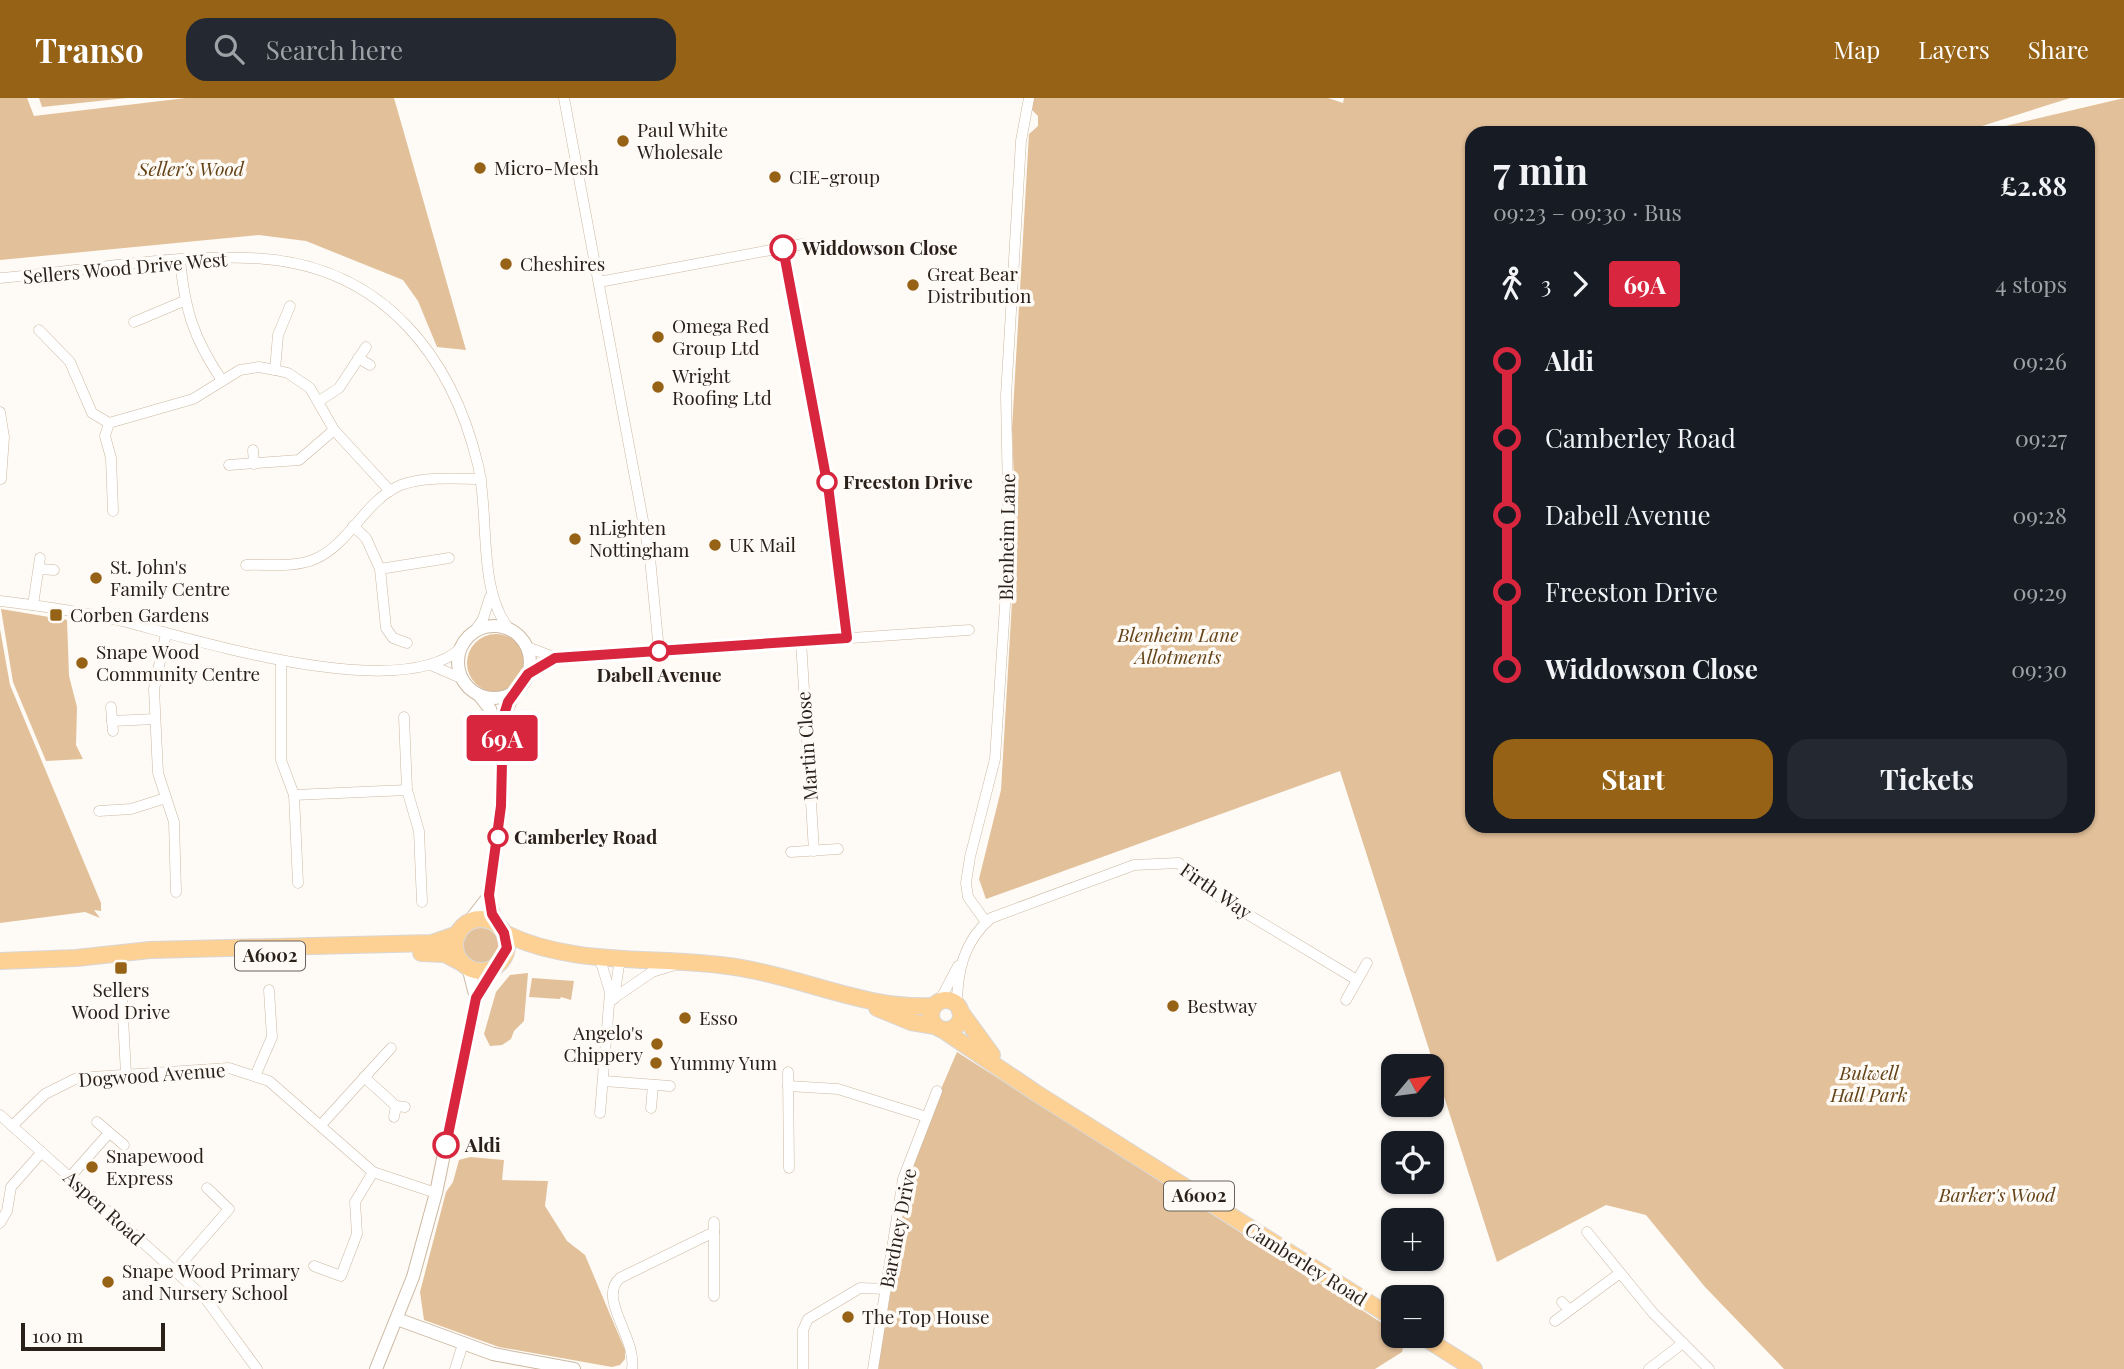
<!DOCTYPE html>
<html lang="en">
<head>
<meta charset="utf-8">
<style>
  :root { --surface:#171b24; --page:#242831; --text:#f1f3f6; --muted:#9ea1a6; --accent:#956216 }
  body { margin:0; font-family:"Playfair Display",serif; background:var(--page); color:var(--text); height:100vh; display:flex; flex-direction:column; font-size:26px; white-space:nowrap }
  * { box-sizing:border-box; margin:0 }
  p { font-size:23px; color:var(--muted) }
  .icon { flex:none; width:38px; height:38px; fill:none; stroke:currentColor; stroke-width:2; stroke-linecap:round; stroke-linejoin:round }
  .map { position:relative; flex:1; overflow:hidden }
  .drawer { position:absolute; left:1465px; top:28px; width:630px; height:707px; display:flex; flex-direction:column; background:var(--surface); border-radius:21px; box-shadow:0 2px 5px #0004 }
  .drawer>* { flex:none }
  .badge { padding:0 14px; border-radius:5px; font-size:24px; line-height:46px }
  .needle { width:46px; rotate:61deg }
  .tools { position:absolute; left:1381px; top:956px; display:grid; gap:14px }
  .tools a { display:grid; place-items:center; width:63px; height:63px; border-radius:14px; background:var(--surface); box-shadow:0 2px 5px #0004; font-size:35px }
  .scale { position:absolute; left:21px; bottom:18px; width:144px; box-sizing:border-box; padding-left:7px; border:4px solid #2a221a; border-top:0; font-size:19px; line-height:24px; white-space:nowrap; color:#2a221a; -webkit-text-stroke:5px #fefaf5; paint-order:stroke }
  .map>.badge { position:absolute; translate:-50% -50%; box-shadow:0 0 0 4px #fff }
  .legs { display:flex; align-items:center; gap:10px; height:77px; padding:0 28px; font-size:23px }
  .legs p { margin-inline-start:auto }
  .summary { display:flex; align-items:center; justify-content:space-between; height:119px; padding:0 28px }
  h1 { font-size:38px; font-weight:700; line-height:52px }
  .cta { display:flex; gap:14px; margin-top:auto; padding:14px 28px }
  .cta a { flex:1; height:80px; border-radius:21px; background:var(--accent); color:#fff; font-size:28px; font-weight:700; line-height:80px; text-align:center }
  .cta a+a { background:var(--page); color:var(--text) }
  ul { padding:0 28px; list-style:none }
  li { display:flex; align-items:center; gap:24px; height:77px; font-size:26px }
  li i { display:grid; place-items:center; width:10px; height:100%; margin:0 9px; background:currentColor }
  li i::after { content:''; width:18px; height:18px; margin:-9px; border:5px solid; border-radius:50%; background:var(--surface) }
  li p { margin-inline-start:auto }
  li:first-child i { background:linear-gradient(#0000 50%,currentColor 0) }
  li:last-child i { background:linear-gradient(currentColor 50%,#0000 0) }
  header { display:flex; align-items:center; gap:42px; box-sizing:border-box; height:98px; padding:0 35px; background:var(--accent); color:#fff }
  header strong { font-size:33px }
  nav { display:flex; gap:38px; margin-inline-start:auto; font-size:24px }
  .search { width:490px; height:63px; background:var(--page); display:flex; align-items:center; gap:18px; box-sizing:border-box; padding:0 24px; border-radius:21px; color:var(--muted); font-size:26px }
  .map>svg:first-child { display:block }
  .green { fill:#e2c099 }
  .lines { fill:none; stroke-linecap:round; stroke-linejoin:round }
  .minor-casing { stroke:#cbb8a2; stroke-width:11 }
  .tertiary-casing { stroke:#cbb8a2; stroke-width:14 }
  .primary-casing { stroke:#d9d7d6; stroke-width:18 }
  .minor { stroke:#fff; stroke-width:10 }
  .tertiary { stroke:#fff; stroke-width:12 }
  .primary { stroke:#fdd094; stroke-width:16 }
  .line-1-casing { stroke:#fff; stroke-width:16 }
  .line-1 { stroke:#d7263d; stroke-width:10 }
  .poi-dot { fill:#956216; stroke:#fefaf5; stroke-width:2.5 }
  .stop-1-dot { fill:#fff; stroke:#d7263d; stroke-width:3.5 }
  .labels { text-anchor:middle; stroke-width:7; stroke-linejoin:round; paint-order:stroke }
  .shield { fill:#fefaf5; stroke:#6a635c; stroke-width:2 }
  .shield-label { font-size:18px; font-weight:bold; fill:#2a221a }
  .poi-label { font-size:19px; fill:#2a221a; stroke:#fefaf5; text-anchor:start }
  .park-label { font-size:19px; font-style:italic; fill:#644319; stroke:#fefaf5 }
  .stop-label { font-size:19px; font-weight:bold; fill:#2a221a; stroke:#fefaf5; text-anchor:start }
  .street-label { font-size:19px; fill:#2a221a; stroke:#fefaf5 }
</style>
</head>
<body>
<header>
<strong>Transo</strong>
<div class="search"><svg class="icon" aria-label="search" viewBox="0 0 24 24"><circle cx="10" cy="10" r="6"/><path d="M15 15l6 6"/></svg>Search here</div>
<nav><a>Map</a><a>Layers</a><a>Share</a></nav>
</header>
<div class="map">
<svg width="2124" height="1271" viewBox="0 0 2124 1271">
  <rect width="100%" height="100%" fill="#fefaf5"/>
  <g class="green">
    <path d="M0 0H27L34 18 186 0H394L466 252 437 249 418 203 403 182 306 143 259 137 0 162Z"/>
    <path d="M39 0H127L42 9Z"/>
    <path d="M1033 0H1328L1343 5 1344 0H2070L1960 35H1472V728H2088V35H1976L2124 0V1271H1784L1705 1189 1646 1117 1606 1107 1497 1164 1340 673 986 801 979 781 1001 692 1016 435 1012 330 1029 36 1038 28V18L1032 12Z"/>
    <path d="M1 511 67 522 69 578 77 609 76 647 83 661 46 663 13 584Z"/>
    <path d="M0 531 10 587 101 805V813L94 812 100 820 85 814 0 825Z"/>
    <circle cx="496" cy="565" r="29"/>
    <circle cx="481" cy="848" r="18"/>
    <path d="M528 875 524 923 514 933 511 941 502 947 490 948 484 936 496 894 510 877Z"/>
    <path d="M532 880 574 883 571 902 561 899 560 901 529 899Z"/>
    <path d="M957 954 1393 1232V1237L1405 1240 1402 1254 1375 1271H878L908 1085 928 1021Z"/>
    <path d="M470 1059 504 1062 502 1082 548 1083 545 1108 567 1143 585 1157 625 1252V1261L620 1267 612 1269 499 1249 424 1222 420 1194 446 1094 453 1084 459 1062Z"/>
  </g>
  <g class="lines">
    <defs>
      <g id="minor">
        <path d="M564 0 650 460 659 553"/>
        <path d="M783 150 829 395 847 540"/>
        <path d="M180 162C185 212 193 239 221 281"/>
        <path d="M0 180C87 173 177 154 265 161 383 171 452 258 478 367 490 418 477 490 509 531"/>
        <path d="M599 184 803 146"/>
        <path d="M134 224 184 203"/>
        <path d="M39 232 70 264 92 315 109 325 193 301 240 272 259 269 275 272 288 275 310 290 334 332 390 393"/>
        <path d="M358 260 370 267"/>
        <path d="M275 272 278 237 290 208"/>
        <path d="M319 303 339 290 366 249"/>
        <path d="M0 314 4 339 1 381"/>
        <path d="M109 325 105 338 111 360 113 413"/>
        <path d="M253 352 254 366"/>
        <path d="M229 367 299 362 334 332"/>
        <path d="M353 428 366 440 380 471 386 530 393 540 407 545"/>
        <path d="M246 467C268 466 295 470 315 461 350 446 365 402 401 387 425 378 456 381 481 381"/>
        <path d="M40 471 54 472"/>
        <path d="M380 471 449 460"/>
        <path d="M0 503C42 508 85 514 126 524 199 543 401 606 461 550"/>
        <path d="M33 507 40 460"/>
        <path d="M474 534 483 521 490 499"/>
        <path d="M166 536 154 591 158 675 174 724 176 794"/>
        <path d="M801 543 814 753"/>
        <path d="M527 549 556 560 969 532"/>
        <path d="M281 563V662L294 697 298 785"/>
        <path d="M433 568 463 581"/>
        <path d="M528 576 556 560"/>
        <path d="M111 609 113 633"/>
        <path d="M404 619 407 692 419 733 422 804"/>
        <path d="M112 623 155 621"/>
        <path d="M294 697 407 692"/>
        <path d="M99 713 131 711 166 700"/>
        <path d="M791 754 838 751"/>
        <path d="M986 824 968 799 966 785 970 759 995 661 1009 446 1006 298 1021 43 1029 0"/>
        <path d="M599 858 610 894 600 1015"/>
        <path d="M122 900 126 976"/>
        <path d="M614 900 652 874 675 867"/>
        <path d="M614 901 620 860"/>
        <path d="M1346 902 1367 865"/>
        <path d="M939 904 958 868"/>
        <path d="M957 907C957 873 964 843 991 820L1134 767 1179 765 1196 783 1214 796 1357 882"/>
        <path d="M788 974 789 1070"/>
        <path d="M256 976 272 939 269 892"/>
        <path d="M364 979 396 1008 405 1009"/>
        <path d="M604 983 670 988"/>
        <path d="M788 988 838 991 927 1019"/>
        <path d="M651 1010 653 987"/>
        <path d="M0 1017 205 1200 257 1271"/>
        <path d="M394 1019 396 1008"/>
        <path d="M97 1024 124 1047"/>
        <path d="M321 1027 391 950"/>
        <path d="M12 1028 45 996 77 980 229 970 269 983 373 1074 436 1095"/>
        <path d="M70 1079 109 1035"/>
        <path d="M714 1124V1198"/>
        <path d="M0 1125 7 1113 11 1089 42 1054"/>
        <path d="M1587 1134 1653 1215 1709 1271"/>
        <path d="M314 1168 341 1178 357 1136 355 1104 373 1074"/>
        <path d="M175 1173 229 1111 207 1090"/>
        <path d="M1562 1204 1569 1212"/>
        <path d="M1555 1223 1620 1175"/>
        <path d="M455 1271 463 1246"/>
        <path d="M632 1271C637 1240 597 1200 620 1180L714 1134"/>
        <path d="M803 1271V1232L808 1221 860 1190 886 1191"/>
        <path d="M873 1271 903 1081 937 993"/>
        <path d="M1649 1271 1683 1245"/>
      </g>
      <g id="tertiary">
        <circle cx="494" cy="564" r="36"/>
        <path d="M479 597 490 611 499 636"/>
        <path d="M468 825 489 798"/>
        <path d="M496 826 489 798 501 708 503 620 515 593"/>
        <path d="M397 1221 493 1256 574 1271"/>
        <path d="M376 1271 413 1179 436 1095 476 900 468 869"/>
      </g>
      <g id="primary">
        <circle cx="481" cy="847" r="26"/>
        <path d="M504 835C575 870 659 857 735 869 803 879 865 912 934 908"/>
        <path d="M421 855 445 856 462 865"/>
        <path d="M0 863 76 860 150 852 432 845 458 836"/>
        <circle cx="946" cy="917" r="15"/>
        <path d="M877 910 911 924 935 928"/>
        <path d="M960 913 992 957"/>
        <path d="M943 932 1036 995 1393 1220"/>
        <path d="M1420 1237 1474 1271"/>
      </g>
    </defs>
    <use href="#minor" class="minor-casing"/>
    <use href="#tertiary" class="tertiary-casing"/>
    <use href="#primary" class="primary-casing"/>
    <use href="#minor" class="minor"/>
    <use href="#tertiary" class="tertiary"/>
    <use href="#primary" class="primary"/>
  </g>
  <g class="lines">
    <defs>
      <path id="line-1" d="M446 1047 476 900 507 850 504 835 492 816 489 797 501 708 503 620 508 604 528 576 555 560 847 540 829 395 783 150"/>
    </defs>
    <use href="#line-1" class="line-1-casing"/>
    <use href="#line-1" class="line-1"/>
  </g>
  <g class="poi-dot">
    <circle cx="623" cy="43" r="7"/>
    <circle cx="480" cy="70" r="7"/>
    <circle cx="775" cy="79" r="7"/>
    <circle cx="506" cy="166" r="7"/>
    <circle cx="913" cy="187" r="7"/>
    <circle cx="658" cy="239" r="7"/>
    <circle cx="658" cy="289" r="7"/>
    <circle cx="575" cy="441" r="7"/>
    <circle cx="715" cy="447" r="7"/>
    <circle cx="96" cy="480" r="7"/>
    <rect x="49" y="510" width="14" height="14" rx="3.5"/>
    <circle cx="82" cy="565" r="7"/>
    <rect x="114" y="863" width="14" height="14" rx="3.5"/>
    <circle cx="1173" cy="908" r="7"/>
    <circle cx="685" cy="920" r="7"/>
    <circle cx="657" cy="946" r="7"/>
    <circle cx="656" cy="965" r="7"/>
    <circle cx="92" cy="1069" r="7"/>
    <circle cx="108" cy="1184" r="7"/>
    <circle cx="848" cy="1219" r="7"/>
  </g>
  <g class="stop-1-dot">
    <circle cx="783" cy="150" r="12"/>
    <circle cx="827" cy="384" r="9"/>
    <circle cx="659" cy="553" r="9"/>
    <circle cx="498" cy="739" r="9"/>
    <circle cx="446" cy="1047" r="12"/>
  </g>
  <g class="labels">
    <g class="shield">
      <rect x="235" y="843.5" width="70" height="29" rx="5"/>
      <rect x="1164" y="1083.5" width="70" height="29" rx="5"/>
    </g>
    <g class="shield-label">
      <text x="270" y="864">A6002</text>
      <text x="1199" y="1104">A6002</text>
    </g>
    <g class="poi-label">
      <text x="637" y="39">Paul White<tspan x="637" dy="22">Wholesale</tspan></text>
      <text x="494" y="77">Micro-Mesh</text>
      <text x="789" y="86">CIE-group</text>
      <text x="520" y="173">Cheshires</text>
      <text x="927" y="183">Great Bear<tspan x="927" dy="22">Distribution</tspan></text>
      <text x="672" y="235">Omega Red<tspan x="672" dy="22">Group Ltd</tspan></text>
      <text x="672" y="285">Wright<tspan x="672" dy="22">Roofing Ltd</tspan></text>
      <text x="589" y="437">nLighten<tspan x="589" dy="22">Nottingham</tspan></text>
      <text x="729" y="454">UK Mail</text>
      <text x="110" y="476">St. John's<tspan x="110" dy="22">Family Centre</tspan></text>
      <text x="70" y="524">Corben Gardens</text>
      <text x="96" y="561">Snape Wood<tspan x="96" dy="22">Community Centre</tspan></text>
      <text x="121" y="899" text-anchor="middle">Sellers<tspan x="121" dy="22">Wood Drive</tspan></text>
      <text x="1187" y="915">Bestway</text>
      <text x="699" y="927">Esso</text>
      <text x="643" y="942" text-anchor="end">Angelo's<tspan x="643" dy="22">Chippery</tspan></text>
      <text x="670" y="972">Yummy Yum</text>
      <text x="106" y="1065">Snapewood<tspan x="106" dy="22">Express</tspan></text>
      <text x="122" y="1180">Snape Wood Primary<tspan x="122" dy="22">and Nursery School</tspan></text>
      <text x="862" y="1226">The Top House</text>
    </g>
    <g class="park-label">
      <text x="191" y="78">Seller's Wood</text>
      <text x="1178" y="544">Blenheim Lane<tspan x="1178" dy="22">Allotments</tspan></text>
      <text x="1869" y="982">Bulwell<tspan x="1869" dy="22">Hall Park</tspan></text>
      <text x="1997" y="1104">Barker's Wood</text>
    </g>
    <g class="stop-label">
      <text x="802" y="157">Widdowson Close</text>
      <text x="843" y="391">Freeston Drive</text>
      <text x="659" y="584" text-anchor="middle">Dabell Avenue</text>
      <text x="514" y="746">Camberley Road</text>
      <text x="465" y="1054">Aldi</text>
    </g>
    <g class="street-label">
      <text transform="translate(125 170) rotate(-5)" y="7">Sellers Wood Drive West</text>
      <text transform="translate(1007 439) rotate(-89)" y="7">Blenheim Lane</text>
      <text transform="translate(807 648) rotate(-94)" y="7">Martin Close</text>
      <text transform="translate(1216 793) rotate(35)" y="7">Firth Way</text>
      <text transform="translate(152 977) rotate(-4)" y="7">Dogwood Avenue</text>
      <text transform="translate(104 1110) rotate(42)" y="7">Aspen Road</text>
      <text transform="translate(898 1130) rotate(-79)" y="7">Bardney Drive</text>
      <text transform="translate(1306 1166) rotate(32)" y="7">Camberley Road</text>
    </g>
  </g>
</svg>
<div class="tools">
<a><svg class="needle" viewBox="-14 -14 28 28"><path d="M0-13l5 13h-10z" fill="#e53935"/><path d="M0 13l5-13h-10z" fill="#9ea1a6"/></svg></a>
<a><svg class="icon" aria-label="locate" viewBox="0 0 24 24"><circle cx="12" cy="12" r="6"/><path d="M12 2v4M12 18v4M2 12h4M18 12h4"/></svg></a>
<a>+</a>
<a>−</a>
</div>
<div class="scale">100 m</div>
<b class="badge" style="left:502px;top:640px;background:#d7263d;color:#fff">69A</b>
<section class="drawer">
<div class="summary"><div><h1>7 min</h1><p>09:23 – 09:30 · Bus</p></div><b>£2.88</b></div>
<div class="legs"><svg class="icon" aria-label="walk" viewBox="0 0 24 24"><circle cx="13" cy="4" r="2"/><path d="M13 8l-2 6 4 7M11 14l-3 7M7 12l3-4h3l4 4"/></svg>3<svg class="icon" aria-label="forward" viewBox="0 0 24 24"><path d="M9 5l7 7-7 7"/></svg><b class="badge" style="background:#d7263d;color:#fff">69A</b><p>4 stops</p></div>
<ul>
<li><i style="color:#d7263d"></i><b>Aldi</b><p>09:26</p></li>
<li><i style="color:#d7263d"></i><span>Camberley Road</span><p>09:27</p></li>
<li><i style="color:#d7263d"></i><span>Dabell Avenue</span><p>09:28</p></li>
<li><i style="color:#d7263d"></i><span>Freeston Drive</span><p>09:29</p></li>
<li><i style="color:#d7263d"></i><b>Widdowson Close</b><p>09:30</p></li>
</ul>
<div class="cta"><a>Start</a><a>Tickets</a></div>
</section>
</div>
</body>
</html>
